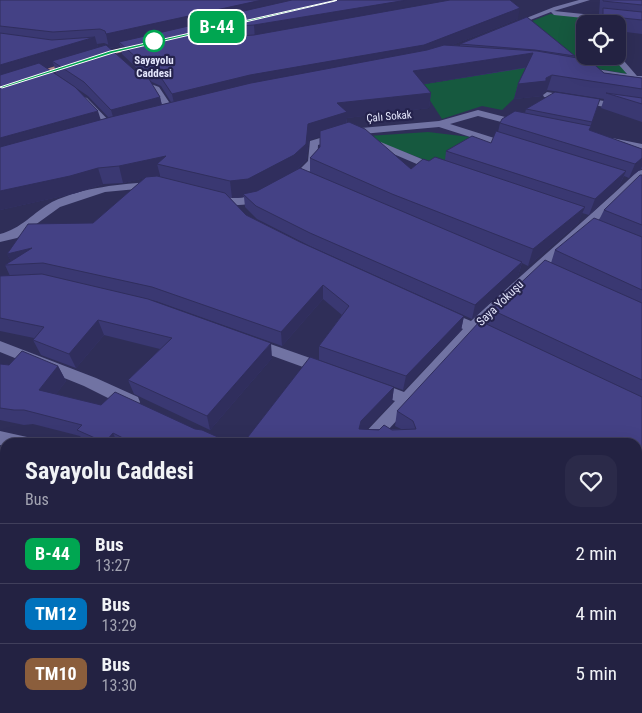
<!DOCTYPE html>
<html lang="en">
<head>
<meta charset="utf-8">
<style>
  :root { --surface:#232242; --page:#2b2a49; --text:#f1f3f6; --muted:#a3a4b2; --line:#403f5b }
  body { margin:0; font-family:"Roboto Condensed",sans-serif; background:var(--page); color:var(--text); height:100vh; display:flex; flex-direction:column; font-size:19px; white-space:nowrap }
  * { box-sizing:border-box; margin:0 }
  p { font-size:16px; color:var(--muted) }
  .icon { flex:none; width:28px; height:28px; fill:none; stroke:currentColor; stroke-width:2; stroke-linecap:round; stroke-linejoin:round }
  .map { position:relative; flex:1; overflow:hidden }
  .panel { position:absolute; left:0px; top:438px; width:642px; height:276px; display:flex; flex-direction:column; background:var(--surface); border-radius:15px 15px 0 0; box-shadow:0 5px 20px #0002,0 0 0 1px var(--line) }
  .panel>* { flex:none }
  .badge { padding:0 10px; border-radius:8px; font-size:18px; line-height:32px }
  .controls { position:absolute; left:576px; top:15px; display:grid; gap:10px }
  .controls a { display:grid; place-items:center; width:50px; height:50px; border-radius:10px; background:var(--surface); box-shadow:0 5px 20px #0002,0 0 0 1px var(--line); font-size:25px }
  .map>.badge { position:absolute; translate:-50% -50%; box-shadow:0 0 0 2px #fff }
  .round { display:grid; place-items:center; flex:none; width:52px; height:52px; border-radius:15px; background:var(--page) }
  .summary { display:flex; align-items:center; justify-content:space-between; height:85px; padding:0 25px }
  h1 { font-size:24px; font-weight:700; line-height:38px }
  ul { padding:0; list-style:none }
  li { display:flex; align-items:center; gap:15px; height:60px; padding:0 25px; border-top:1px solid var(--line) }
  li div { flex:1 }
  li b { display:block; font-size:19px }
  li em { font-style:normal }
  li .badge { min-width:55px; font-weight:700; text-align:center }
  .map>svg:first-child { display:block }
  .green { fill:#16593f }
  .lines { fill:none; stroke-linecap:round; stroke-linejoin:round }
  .minor { fill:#7173a3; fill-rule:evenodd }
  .major { fill:#ac8487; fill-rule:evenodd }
  .wall { fill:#3a3872; fill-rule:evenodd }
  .shaded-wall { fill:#302e5d }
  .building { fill:#444185; stroke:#302e5d }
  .line { fill:#00a651; stroke:#fff }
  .stop-dot { fill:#fff; stroke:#00a651; stroke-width:2.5 }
  .labels { text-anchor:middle; stroke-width:4.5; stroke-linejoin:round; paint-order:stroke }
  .far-stop-label { font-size:11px; font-weight:bold; fill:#e4e6fc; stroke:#25234d }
  .far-street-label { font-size:11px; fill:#e4e6fc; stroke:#25234d }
  .street-label { font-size:12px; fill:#e4e6fc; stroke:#25234d }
</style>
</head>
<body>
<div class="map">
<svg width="642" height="713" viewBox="0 0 642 713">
  <rect width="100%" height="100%" fill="#2f2e58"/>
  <g class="green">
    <path d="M550 14 587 17 591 24H585V56H614L627 74 577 65 504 32Z"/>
    <path d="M488 61 642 81 546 79 519 94 502 110 482 106 442 119 420 85 499 72Z"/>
    <path d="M428 132 479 138 443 167 371 139 368 136Z"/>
  </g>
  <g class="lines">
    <g class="minor">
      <path d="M579 0H590L554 11 642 20V24L554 15 551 12 512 27 506 26 554 7Z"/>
      <path d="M618 54 637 76H642V82L584 71 580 69 584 67 627 74 611 56H618Z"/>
      <path d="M135 75H141L151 84 159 87 177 114 175 116H169L153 91 145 88 135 79Z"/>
      <path d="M547 92 642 107V113L544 97 543 95Z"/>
      <path d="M84 97 87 98 115 127V131H109L81 102V98Z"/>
      <path d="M478 110 524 122 526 124 521 127 478 116 450 124 516 145V149H508L439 127 351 135 318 145 317 164C309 172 298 186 285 183L284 181 296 173 308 161 310 141 350 129 439 121Z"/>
      <path d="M371 138 441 167 442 169 441 171H433L368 143 366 141Z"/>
      <path d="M612 138 642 144V150L609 143 607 141Z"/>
      <path d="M642 170V179C590 229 535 276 483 327L496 332 498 336 496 340 491 341 475 335 377 442H359L361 437 395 401 369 391 367 387 369 383 375 381 404 392 463 329 439 318 437 315 439 312H449L471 321C526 270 584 222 638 171Z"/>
      <path d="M154 182 158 183 159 185 158 187 105 192 60 207 17 238 0 242V234C21 229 34 212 52 202 84 187 120 184 154 182Z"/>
      <path d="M262 193 266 194 268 196 266 198C247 208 230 206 211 200L209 198 215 195C238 200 241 198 262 193Z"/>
      <path d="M253 338 330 365 333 369 330 373 325 375 248 347 246 343 248 339Z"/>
      <path d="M0 341 96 378 138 397 140 402 138 407 132 408 126 407 84 386 0 352Z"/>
      <path d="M0 431 27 437 30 442H5V446L0 445Z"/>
      <path d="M638 621 642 623V648L638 646Z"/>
      <path d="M110 709H135L133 713H108Z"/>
      <path d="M448 709H475L477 713H450Z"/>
    </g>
    <g class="major">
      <path d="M141 42H144V46L96 59 92 57Z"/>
      <path d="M71 61 78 63 0 90V84Z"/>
    </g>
  </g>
  <g class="wall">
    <path d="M0 0 518 19 452 45 460 46V44L527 17 575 56 574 57 604 73 642 78V122L601 108 604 99 547 90 543 93 542 96 514 99 518 84 526 68 423 84 431 93 429 108 347 118V123L411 169 429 161 445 160 446 151 491 143 498 132 500 123 525 113 526 109 600 99 589 130 642 149V169H641L629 178 624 176 619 186 589 215 582 213 578 223 528 266 522 263 518 276 472 319 310 246 257 219 245 207 244 197 232 198 229 197 246 215 300 242 464 316 461 330 403 390 319 360V346L342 315 323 299 282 346 156 301 150 300 272 358 210 430 134 394 128 380 160 349 104 335 76 368 41 355 33 340 34 338 0 331V276H10L5 265 11 261 7 254 93 223 145 178 123 183 103 184 76 193 0 210ZM205 26 206 34 197 28ZM104 43 109 45V47H98L97 44ZM120 46 122 54 148 79 141 76 110 48ZM54 65 56 74 88 96 109 118 100 120 45 68ZM149 80 152 82 161 86 171 102 162 105 160 97ZM320 136V147L310 158V173L296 170 306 160 309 140ZM160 175V177H149Z"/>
    <path d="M600 0H642V34L618 31V24H599L601 14H599Z"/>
    <path d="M642 175V549L638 442H244L394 387 392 402 366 429H401L395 426 397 411 487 325 492 310 551 263 555 250 599 220 604 210Z"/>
    <path d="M0 364 9 365 58 366 66 381 56 394 195 429 229 442H84L80 436 33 424 24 425 0 420Z"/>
    <path d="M0 457 5 458V546L4 545 0 552Z"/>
    <path d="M477 709H567L564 713H478Z"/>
    <path d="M595 709H638L642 713H600Z"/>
  </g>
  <g class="shaded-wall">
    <path d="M262 0H319L204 20 205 26 123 45 119 42 120 46 109 48 106 34Z"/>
    <path d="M407 0H480L255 39 254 25Z"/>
    <path d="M520 8 518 19 422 57 175 108 172 94Z"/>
    <path d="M95 37 99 51 52 61 54 65 0 82V65Z"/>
    <path d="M533 53 529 67 411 86 413 71Z"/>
    <path d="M552 75 547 90 543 93 542 96 514 99 518 84 546 78Z"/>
    <path d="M431 93 429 108 347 118 346 128 309 140 306 160 295 171 249 196 243 194 244 197 232 198 230 181 337 103Z"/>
    <path d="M160 97 163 111 115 124 111 110Z"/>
    <path d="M98 111 103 127 0 156V138Z"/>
    <path d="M166 156 157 164 160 175 123 183 119 166Z"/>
    <path d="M642 158V166L641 169 629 178 635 164Z"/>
    <path d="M98 168 103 184 76 193 0 210V191Z"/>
    <path d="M626 171 619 186 589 215 595 199Z"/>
    <path d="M585 207 578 223 528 266 533 249Z"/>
    <path d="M32 248 13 265 7 254Z"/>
    <path d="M522 262 518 276 472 319 475 305Z"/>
    <path d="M323 285V299L282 346 281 332Z"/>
    <path d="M464 316 461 330 403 390 406 376Z"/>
    <path d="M98 320 104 335 76 368 69 354Z"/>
    <path d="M271 343 272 358 210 430 207 416Z"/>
    <path d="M58 366 66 381 48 405 39 390Z"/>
    <path d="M394 387 392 402 360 436 359 429 361 421Z"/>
    <path d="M113 433 117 442H105Z"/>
    <path d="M0 541 4 545 0 552Z"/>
    <path d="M5 677V685L1 682Z"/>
  </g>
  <g class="building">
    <path d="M0 0H262L106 34 105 31 100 29 53 32 0 26Z"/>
    <path d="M292 0H407L254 25 213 28 204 20Z"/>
    <path d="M450 0H510L520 8 424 45 250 75 172 94 158 73 149 69 119 42 193 25 210 38 254 35Z"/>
    <path d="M603 0H642V5L603 1Z"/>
    <path d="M603 8 642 12V20L603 16Z"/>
    <path d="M527 17 575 56 535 50 460 44Z"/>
    <path d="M0 33 52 40 95 37 0 65Z"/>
    <path d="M106 45 141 76 149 79 160 97 111 110 84 82 52 61Z"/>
    <path d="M444 45 537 51 589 60 604 73 642 78V89L552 75 546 78V81L518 84 533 53 413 71 431 93 337 103 347 112 308 124 306 144 294 155 248 179 230 181 157 164 166 156 119 166 98 168 70 176 0 191V147L111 117 251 83 427 50Z"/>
    <path d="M39 63 75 87 98 111 0 138V75Z"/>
    <path d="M555 92 600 99 592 122 526 109Z"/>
    <path d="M606 93 642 98V104Z"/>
    <path d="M515 111 591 126 589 130 642 149V158L635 164 500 123 502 119Z"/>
    <path d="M349 122 365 129 411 169 423 159 429 161 435 157 585 207 533 249 392 194 310 158 320 147V131Z"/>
    <path d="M496 131 626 171 595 199 446 151 472 136 491 143Z"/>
    <path d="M300 168 522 262 475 305 310 233 256 206 243 194 257 191Z"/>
    <path d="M640 175H642V225L604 210Z"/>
    <path d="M157 176 225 193 246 215 300 242 464 316 406 376 319 346 349 306 323 285 281 332 152 287 43 263 5 265 32 248 7 254 28 224 93 223 146 177Z"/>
    <path d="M594 218 642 237V290L555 250Z"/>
    <path d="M545 260 642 303V380L492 310Z"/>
    <path d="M42 274 148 299 271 343 207 416 128 380 172 338 98 320 69 354 33 340 44 327 0 318V276Z"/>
    <path d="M480 321 642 397V549L638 557V442H286L278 439 275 442H244L310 357 394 387 361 421 359 429 379 430 384 425 392 430 416 429 413 421 397 411Z"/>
    <path d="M22 351 58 366 39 390 101 405 115 392 195 429 202 430 229 442H131L113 433 105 442H104L77 430 82 425 24 410H14L0 408V364L9 365Z"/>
    <path d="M0 457 5 458V534L0 533Z"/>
    <path d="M5 584V677L1 682H0V589Z"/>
    <path d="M638 647 642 650V713H622L617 709H638Z"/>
    <path d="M312 709H404L411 713H309Z"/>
    <path d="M487 709H567L564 713H490V712Z"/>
  </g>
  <path class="line" d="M335 1 113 53 2 88 0 87 110 51 337 0Z"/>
  <circle class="stop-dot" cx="154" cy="41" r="10"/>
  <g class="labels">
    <g class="far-stop-label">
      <text x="154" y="64">Sayayolu<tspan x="154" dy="13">Caddesi</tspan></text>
    </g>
    <g class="far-street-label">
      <text transform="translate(389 116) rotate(-5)" y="4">Çalı Sokak</text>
    </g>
    <g class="street-label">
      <text transform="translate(500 303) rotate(-44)" y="4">Saya Yokuşu</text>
    </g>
  </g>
</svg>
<div class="controls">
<a><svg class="icon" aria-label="locate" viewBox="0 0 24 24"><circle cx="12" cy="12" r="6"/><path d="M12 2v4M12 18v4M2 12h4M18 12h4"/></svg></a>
</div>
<b class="badge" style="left:217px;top:27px;background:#00a651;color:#fff">B-44</b>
<section class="panel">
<div class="summary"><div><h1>Sayayolu Caddesi</h1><p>Bus</p></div><a class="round"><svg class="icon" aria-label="heart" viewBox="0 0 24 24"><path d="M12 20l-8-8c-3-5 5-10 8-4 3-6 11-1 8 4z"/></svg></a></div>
<ul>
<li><span class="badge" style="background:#00a651;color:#fff">B-44</span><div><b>Bus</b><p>13:27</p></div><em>2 min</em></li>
<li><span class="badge" style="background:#0072bc;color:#fff">TM12</span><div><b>Bus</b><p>13:29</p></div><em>4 min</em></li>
<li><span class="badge" style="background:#8b5e3c;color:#fff">TM10</span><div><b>Bus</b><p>13:30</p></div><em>5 min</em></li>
</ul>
</section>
</div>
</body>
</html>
